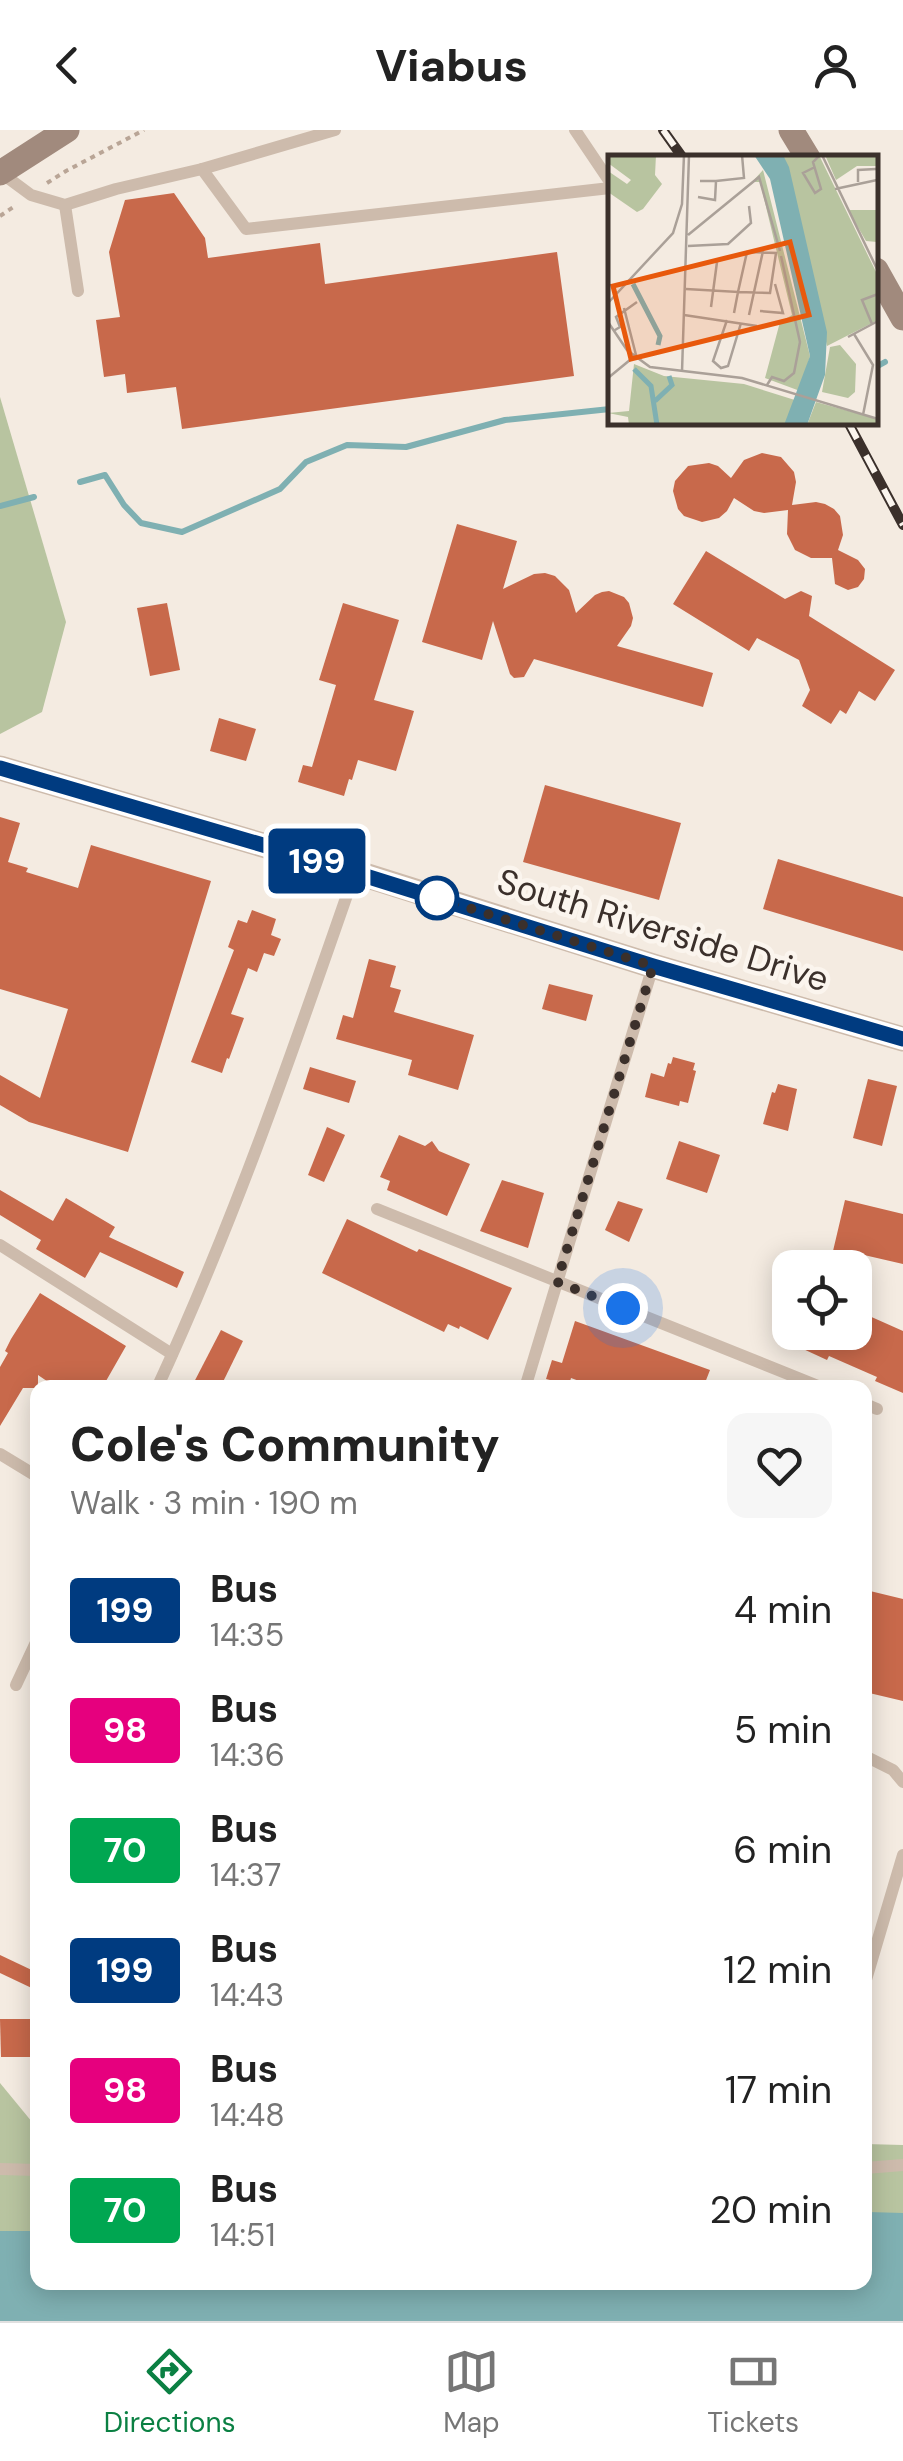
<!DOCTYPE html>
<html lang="en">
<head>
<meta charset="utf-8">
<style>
  :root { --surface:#fff; --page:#f6f6f6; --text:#222; --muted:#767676; --line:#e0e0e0; --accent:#0b8043 }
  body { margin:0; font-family:"DM Sans",sans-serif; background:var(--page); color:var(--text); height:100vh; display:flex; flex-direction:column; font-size:38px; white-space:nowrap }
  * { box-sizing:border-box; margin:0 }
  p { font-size:32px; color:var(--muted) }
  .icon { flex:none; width:55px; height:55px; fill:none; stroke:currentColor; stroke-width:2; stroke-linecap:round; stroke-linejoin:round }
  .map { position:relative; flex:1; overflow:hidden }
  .details { position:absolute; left:30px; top:1250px; width:842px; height:910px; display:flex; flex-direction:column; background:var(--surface); border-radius:20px; box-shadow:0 5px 25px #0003 }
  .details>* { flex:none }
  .badge { padding:0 20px; border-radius:8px; font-size:35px; line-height:65px }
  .controls { position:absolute; left:772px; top:1120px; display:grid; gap:20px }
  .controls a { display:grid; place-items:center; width:100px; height:100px; border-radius:20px; background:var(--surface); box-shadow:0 5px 25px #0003; font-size:50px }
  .you { position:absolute; width:50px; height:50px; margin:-25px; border:8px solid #fff; border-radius:50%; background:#1a73e8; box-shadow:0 0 0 15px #1a73e833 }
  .map>.badge { position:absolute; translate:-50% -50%; box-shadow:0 0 0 5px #fff }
  .round { display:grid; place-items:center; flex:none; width:105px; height:105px; border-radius:20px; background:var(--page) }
  .overview { display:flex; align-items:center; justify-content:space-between; height:170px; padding:0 40px }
  h1 { font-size:48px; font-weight:800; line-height:75px }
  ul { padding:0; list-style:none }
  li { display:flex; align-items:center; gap:30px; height:120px; padding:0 40px }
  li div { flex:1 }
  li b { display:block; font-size:38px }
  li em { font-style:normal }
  li .badge { min-width:110px; font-weight:700; text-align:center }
  header { display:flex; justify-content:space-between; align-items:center; height:130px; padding:0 40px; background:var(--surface); font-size:45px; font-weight:800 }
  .tabs { display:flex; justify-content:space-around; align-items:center; height:140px; border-top:2px solid var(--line); background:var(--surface); font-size:28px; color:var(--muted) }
  .tabs a { display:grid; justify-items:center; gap:5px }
  .tabs .active { color:var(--accent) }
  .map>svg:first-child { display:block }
  .green { fill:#b8c4a0 }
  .water { fill:#7fb0b2 }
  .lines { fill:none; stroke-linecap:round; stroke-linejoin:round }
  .stream { stroke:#7fb0b2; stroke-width:6 }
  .building { fill:#c8694b }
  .path { stroke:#b9a596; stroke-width:4; stroke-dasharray:5 5; stroke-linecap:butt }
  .lane { stroke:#cdbbac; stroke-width:12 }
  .street { stroke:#cdbbac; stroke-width:25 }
  .secondary { stroke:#a18a7d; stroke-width:25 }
  .rail-casing { stroke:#3b302b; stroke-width:10 }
  .rail { stroke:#fbf5ee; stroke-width:6; stroke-dasharray:19; stroke-linecap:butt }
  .line-casing { stroke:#fff; stroke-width:22 }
  .line { stroke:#003b80; stroke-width:15 }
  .walk { stroke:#3b302b; stroke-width:10; stroke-dasharray:0 18 }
  .stop-dot { fill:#fff; stroke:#003b80; stroke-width:5 }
  .labels { text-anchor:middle; stroke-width:9; stroke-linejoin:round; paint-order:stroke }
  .street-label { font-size:35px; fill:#3b302b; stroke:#fbf5ee }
  .inset-river { fill:none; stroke:#7fb0b2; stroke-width:5 }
  .inset-road { fill:none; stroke:#aaa098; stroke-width:2.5 }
  .view { fill:#e8590c; fill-opacity:0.15; stroke:#e8590c; stroke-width:5 }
  .inset-edge { fill:none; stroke:#3b302b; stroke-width:5 }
</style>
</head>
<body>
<header><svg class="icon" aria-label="back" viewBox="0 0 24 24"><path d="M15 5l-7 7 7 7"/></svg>Viabus<svg class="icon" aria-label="person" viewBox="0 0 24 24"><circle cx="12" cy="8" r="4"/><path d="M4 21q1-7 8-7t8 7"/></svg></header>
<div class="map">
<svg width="903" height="2191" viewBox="0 0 903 2191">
  <rect width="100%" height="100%" fill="#f4ebe1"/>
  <g class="green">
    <path d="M0 267 66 492 42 582 0 604Z"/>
    <path d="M0 1953 37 1998V2101H0Z"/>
    <path d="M865 2014 903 2015V2083H865Z"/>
  </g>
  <path class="water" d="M867 2082 903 2083V2191H0V2101H37L38 2152H865V2083Z"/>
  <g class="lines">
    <g class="stream">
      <path d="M876 237 885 232"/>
      <path d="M80 352 105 345 124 375 141 393 182 402 280 359 306 332 347 315 406 317 505 290 610 279"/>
      <path d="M0 376 34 367"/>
    </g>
  </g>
  <g class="building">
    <path d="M174 63 205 108 208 128 320 113 325 154 557 122 574 246 182 299 176 257 127 263 125 244 104 247 96 190 120 187 109 122 125 70Z"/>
    <path d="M762 323 781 327 794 342 796 352 792 375 816 372 825 374 834 379 840 386 843 405 838 420 858 430 865 439 864 449 858 457 848 460 835 454 832 428H811L795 420 787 404 788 380 764 383 754 381 734 368 727 381 719 388 702 392 684 386 678 379 673 361 675 351 688 336 709 333 718 336 731 348 744 330Z"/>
    <path d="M457 394 517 411 503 459 534 444 545 443 555 446 569 460 576 483 595 465 602 462 609 461 624 467 629 473 633 488 631 496 617 516 713 543 703 577 534 529 524 547 514 548 510 544 493 491 482 530 422 512Z"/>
    <path d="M706 421 785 469 801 461 812 466 809 486 895 540 875 571 859 561 846 584 840 580 831 594 802 576 810 560 799 530 757 508 749 521 673 474Z"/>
    <path d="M167 473 180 540 150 546 137 478Z"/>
    <path d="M343 473 399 490 374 570 414 581 396 641 358 630 352 650 349 649 344 666 298 652 303 635 312 637 336 555 319 550Z"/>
    <path d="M219 588 256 599 246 631 210 621Z"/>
    <path d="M545 655 681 693 659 770 523 732Z"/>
    <path d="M0 687 20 693 8 732 28 738 26 742 78 758 91 715 211 751 128 1022 29 992 0 975V945L40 968 68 879 0 859Z"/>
    <path d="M778 729 903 767V821L763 779Z"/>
    <path d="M252 780 276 789 271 805 281 809 274 826 264 823 257 842 248 838 231 884 244 888 229 929 227 928 222 943 191 932 234 820 228 817 238 790 247 793Z"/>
    <path d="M369 829 396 836 390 857 401 860 394 882 474 905 458 960 408 945 412 930 336 909 343 885 353 888Z"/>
    <path d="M549 854 593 865 586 891 542 879Z"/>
    <path d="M673 927 695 933 693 940 696 941 688 973 680 971 679 976 645 967 651 943 664 947 668 933 671 934Z"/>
    <path d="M310 937 356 951 349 973 303 959Z"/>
    <path d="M868 949 897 956 882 1016 853 1008Z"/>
    <path d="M778 954 797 959 788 1001 763 994 772 962 775 963Z"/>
    <path d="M327 997 345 1005 324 1052 308 1045Z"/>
    <path d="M399 1005 425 1016 432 1011 439 1021 470 1034 447 1086 387 1060 390 1051 380 1047Z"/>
    <path d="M679 1011 720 1025 707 1063 666 1049Z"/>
    <path d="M502 1050 544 1063 528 1118 480 1101Z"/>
    <path d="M0 1060 53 1091 66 1068 115 1097 109 1107 184 1142 177 1158 100 1122 85 1148 36 1119 41 1110 0 1085Z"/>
    <path d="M845 1070 903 1084V1134L851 1122 847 1138H829Z"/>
    <path d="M618 1071 643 1079 629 1112 605 1100Z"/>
    <path d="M347 1089 417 1122 419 1119 512 1158 488 1210 460 1196 459 1199 448 1194 444 1202 322 1143Z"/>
    <path d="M40 1163 126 1216 102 1258H57L38 1245V1258H23L0 1296V1237L8 1223 5 1221 11 1209Z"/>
    <path d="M867 1185 903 1201V1263L875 1251 877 1247 829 1226 827 1230 801 1218 808 1202H859Z"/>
    <path d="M575 1191 710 1240 703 1258H598L571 1248 569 1255 546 1249 552 1230 562 1233Z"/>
    <path d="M221 1200 243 1211 220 1258H191Z"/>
    <path d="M870 1461 903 1469V1571L865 1562V1481Z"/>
    <path d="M0 1825 38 1843V1861L0 1843Z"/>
    <path d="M0 1889H33V1927H1Z"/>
  </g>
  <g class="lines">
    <g class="path">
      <path d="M47 53 66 41 144 0"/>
      <path d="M0 86 15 76"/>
    </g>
    <g class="lane">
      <path d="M575 0 610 52"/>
      <path d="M202 39 335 0"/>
      <path d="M0 42 31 65 65 75 116 59 202 39 246 99 610 58"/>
      <path d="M65 75 78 161"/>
      <path d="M377 1079 823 1258"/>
      <path d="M0 1115 172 1224"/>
      <path d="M157 1258C235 1089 294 918 355 742"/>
      <path d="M525 1258 653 836"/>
      <path d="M865 1274 877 1279"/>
      <path d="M0 1324 38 1347"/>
      <path d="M16 1555 38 1508"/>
      <path d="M865 1626 893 1640 903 1652"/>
      <path d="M865 1853 903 1725"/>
      <path d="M865 2038 903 2035"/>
      <path d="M0 2039 38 2040"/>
    </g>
    <path class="street" d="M0 638 355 742 653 836 903 909"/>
    <g class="secondary">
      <path d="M791 0 808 28"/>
      <path d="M0 43 67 0"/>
      <path d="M876 140 903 188"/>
    </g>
    <defs>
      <g id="rail">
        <path d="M663 0 683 28"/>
        <path d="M848 292 903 395"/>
      </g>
    </defs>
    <use href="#rail" class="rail-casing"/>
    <use href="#rail" class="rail"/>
  </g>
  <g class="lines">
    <defs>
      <path id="line" d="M0 638 321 732 653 836 903 909"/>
    </defs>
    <use href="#line" class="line-casing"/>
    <use href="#line" class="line"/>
    <path class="walk" d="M437 768 653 836 557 1152 623 1178"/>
  </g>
  <circle class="stop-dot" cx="437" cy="768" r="20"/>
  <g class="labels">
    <g class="street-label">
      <text transform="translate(663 800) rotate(17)" y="12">South Riverside Drive</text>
    </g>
  </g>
  <g transform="translate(608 25)">
    <rect width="270" height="270" fill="#f4ebe1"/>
    <path d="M0 0H48L47 20 54 29 35 54 29 57 0 37V16L19 29 23 25 0 8ZM175 0H211L270 121V165L219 191ZM217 0H270V11H249L228 25ZM155 15 202 201 192 236 157 223 172 167 184 160 152 27H144ZM240 55H270L269 87 258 86ZM232 190 248 209 247 237 240 243 214 237 222 192ZM26 209 56 221 136 229 190 246 178 270H21L20 262 0 258 21 256ZM208 247 270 264V270H199Z" fill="#b8c4a0"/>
    <path d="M146 0H175L181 12 219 177 217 220 199 270H176L202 201 162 24Z" fill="#7fb0b2"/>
    <path class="inset-river" d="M25 129 52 181 50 190M26 214 43 231 49 270M47 246 64 230 61 221"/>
    <path class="inset-road" d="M214 0 270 116M207 12 195 18 207 38 213 34 205 7 212 0M108 26 136 23 134 0M250 27V15L268 14M227 34 269 25M90 42 107 45 108 26H92M80 80 151 22 172 96M80 91 120 89 143 68 141 51M78 134 130 137 139 97 168 98 162 138 130 137 126 158M0 148 65 78 74 49 76 0M103 152 109 107M152 156 175 158 167 129M76 160 149 171M141 160 155 96M119 165 105 206 113 213 120 211 133 168M0 167 19 195 42 212 134 223 270 264M264 169 254 145 270 139M7 175 12 172 8 162 29 147M246 179 265 210 255 260M240 182 270 166M74 217 81 0M0 223 28 200 16 153M159 230 164 222 176 226 186 218 192 187 173 101"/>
    <path class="view" d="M182 87 201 160 23 204 5 131Z"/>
    <rect width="270" height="270" class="inset-edge"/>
  </g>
</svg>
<div class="controls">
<a><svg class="icon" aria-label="locate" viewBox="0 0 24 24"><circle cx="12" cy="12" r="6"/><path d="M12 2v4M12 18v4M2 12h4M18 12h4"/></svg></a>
</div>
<div class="you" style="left:623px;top:1178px"></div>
<b class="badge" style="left:317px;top:731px;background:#003b80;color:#fff">199</b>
<section class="details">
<div class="overview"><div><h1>Cole's Community</h1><p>Walk · 3 min · 190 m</p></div><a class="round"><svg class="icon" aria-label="heart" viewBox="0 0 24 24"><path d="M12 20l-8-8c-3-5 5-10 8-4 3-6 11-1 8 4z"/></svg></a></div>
<ul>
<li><span class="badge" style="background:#003b80;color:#fff">199</span><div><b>Bus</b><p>14:35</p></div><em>4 min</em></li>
<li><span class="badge" style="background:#e6007e;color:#fff">98</span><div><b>Bus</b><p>14:36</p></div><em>5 min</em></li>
<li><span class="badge" style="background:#00a651;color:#fff">70</span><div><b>Bus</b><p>14:37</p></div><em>6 min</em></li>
<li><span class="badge" style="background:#003b80;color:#fff">199</span><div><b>Bus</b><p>14:43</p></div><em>12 min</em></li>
<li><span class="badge" style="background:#e6007e;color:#fff">98</span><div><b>Bus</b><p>14:48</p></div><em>17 min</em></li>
<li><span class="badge" style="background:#00a651;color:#fff">70</span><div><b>Bus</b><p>14:51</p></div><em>20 min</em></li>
</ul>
</section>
</div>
<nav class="tabs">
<a class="active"><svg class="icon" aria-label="directions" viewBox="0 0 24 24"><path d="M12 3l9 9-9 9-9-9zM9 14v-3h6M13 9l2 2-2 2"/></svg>Directions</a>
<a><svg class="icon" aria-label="map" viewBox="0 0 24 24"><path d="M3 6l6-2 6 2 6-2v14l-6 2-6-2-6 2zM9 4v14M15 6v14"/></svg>Map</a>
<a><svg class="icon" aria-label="tickets" viewBox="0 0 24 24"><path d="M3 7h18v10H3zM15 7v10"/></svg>Tickets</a>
</nav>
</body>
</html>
